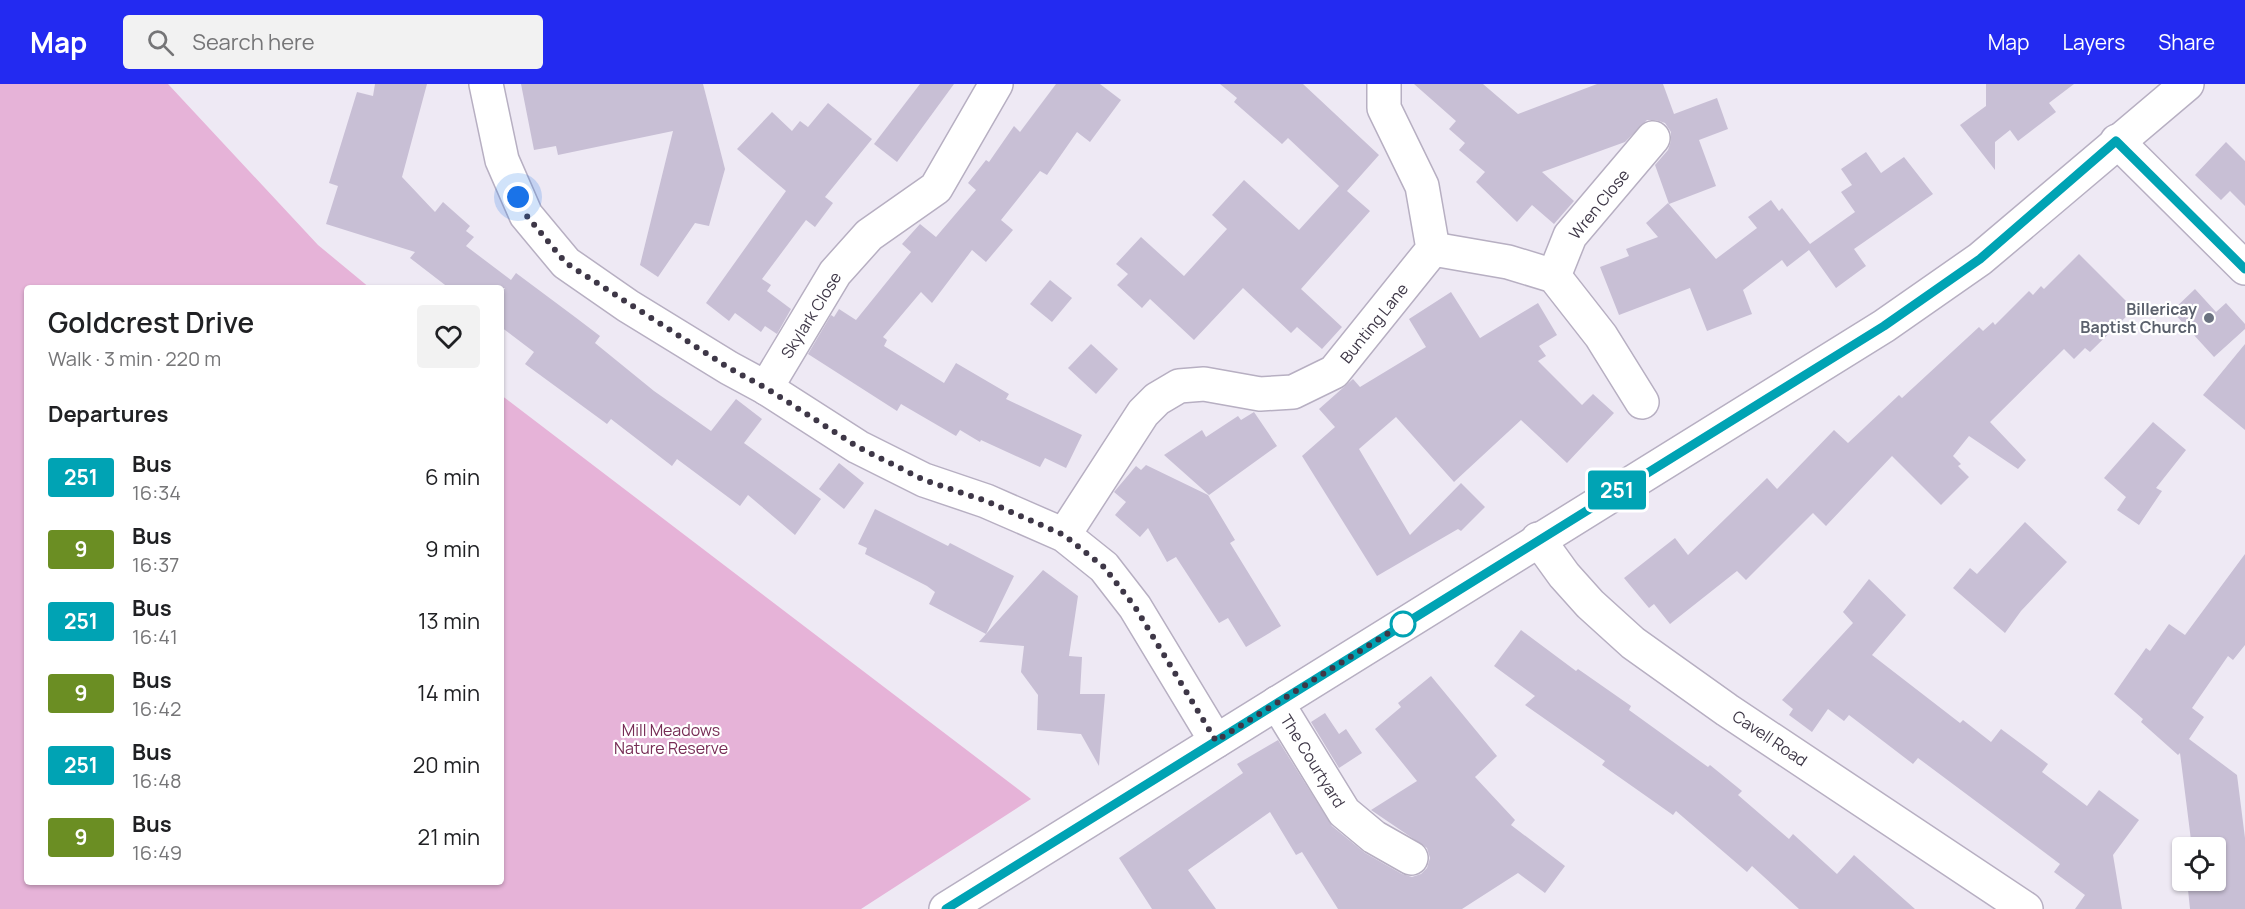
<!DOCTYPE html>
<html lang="en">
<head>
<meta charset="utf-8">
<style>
  :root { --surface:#fff; --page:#f2f2f2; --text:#202124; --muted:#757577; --accent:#232af1 }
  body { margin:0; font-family:Manrope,sans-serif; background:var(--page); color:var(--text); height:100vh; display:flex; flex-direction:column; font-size:22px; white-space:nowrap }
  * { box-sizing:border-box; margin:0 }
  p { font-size:20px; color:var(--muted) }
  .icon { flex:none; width:33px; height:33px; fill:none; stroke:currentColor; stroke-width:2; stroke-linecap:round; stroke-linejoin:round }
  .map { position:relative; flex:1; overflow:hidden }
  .panel { position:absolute; left:24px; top:201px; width:480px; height:600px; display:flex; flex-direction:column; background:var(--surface); border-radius:6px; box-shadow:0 2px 4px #0004 }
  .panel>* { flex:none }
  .badge { padding:0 12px; border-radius:4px; font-size:21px; line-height:39px }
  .tools { position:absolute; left:2172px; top:753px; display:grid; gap:12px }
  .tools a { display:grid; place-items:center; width:54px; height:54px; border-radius:6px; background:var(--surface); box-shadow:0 2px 4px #0004; font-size:30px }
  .you { position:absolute; width:30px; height:30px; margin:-15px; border:4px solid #fff; border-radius:50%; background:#1a73e8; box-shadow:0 0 0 9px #1a73e833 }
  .map>.badge { position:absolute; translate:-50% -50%; box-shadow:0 0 0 3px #fff }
  h2 { padding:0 24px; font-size:22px; line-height:54px }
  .round { display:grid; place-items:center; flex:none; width:63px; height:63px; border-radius:6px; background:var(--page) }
  .head { display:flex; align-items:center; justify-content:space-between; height:102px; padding:0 24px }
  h1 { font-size:28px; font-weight:600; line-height:45px }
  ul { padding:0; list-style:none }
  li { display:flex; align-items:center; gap:18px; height:72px; padding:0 24px }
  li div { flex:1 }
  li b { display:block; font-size:22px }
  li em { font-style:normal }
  li .badge { min-width:66px; font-weight:700; text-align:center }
  header { display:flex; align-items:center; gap:36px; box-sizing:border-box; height:84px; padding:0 30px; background:var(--accent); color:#fff }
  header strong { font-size:28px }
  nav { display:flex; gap:33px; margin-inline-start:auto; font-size:21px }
  .search { width:420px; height:54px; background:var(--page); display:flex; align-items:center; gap:15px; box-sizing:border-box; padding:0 21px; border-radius:6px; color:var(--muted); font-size:22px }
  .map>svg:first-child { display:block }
  .green { fill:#e6b3d8 }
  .building { fill:#c8bfd5 }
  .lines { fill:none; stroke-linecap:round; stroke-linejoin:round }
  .minor-casing { stroke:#b7afc2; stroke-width:36 }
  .tertiary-casing { stroke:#b7afc2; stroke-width:36 }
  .minor { stroke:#fff; stroke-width:33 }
  .tertiary { stroke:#fff; stroke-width:33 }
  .line-casing { stroke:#fff; stroke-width:14 }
  .line { stroke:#00a3b4; stroke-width:9 }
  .walk { stroke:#3e3747; stroke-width:6; stroke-dasharray:0 10.8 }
  .worship-dot { fill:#6b7280; stroke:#fff; stroke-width:2 }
  .stop-dot { fill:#fff; stroke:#00a3b4; stroke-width:3 }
  .labels { text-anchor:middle; stroke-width:4.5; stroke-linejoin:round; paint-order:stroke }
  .street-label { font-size:16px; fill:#3e3747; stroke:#fff }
  .worship-label { font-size:16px; font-weight:bold; fill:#5b616d; stroke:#fff; text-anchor:end }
  .park-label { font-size:16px; fill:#772d56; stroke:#fff }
</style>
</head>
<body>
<header>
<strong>Map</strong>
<div class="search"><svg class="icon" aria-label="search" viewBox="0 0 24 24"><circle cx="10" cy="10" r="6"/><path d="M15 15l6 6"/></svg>Search here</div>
<nav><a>Map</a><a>Layers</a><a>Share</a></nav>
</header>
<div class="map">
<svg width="2245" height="825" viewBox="0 0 2245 825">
  <rect width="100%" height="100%" fill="#eee9f4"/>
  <path class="green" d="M0 0H168L318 161 370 204H27V798H501V311L1031 715 861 825H0Z"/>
  <g class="building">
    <path d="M375 0H427L402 93 435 128 443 118 470 142 466 147 474 153 466 162 511 196 516 189 575 233 600 252 595 259 654 307 711 347 736 315 762 335 744 359 821 415 795 451 748 411 740 422 677 375 672 382 611 335 607 340 525 280 534 268 501 243V210L505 204H449L410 174 415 168 326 140 338 102 329 99 357 8 373 12Z"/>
    <path d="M521 0H703L725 85 709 142 695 139 658 193 640 181 673 47 558 71 556 62 534 66Z"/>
    <path d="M920 0H954L897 78 874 60Z"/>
    <path d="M1056 0H1100L1121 16 1090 58 1077 48 1047 91 1040 87 1001 136 1013 146 986 178 972 166 932 219 921 208 883 253 887 256 884 262 944 299 956 279 1009 310 1006 315 1082 351 1066 384 1045 374 1040 383 981 356 980 358 960 346 956 352 901 320 897 327 808 270 831 231 834 233 839 225 856 236 911 168 902 160 920 140 936 153 976 106 968 99 986 76 989 78 1014 42 1020 48Z"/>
    <path d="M1220 0H1303L1379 71 1347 107 1370 127 1301 205 1342 243 1322 265 1297 243 1291 249 1243 204 1194 256 1150 215 1142 224 1117 201 1128 190 1116 180 1141 153 1184 192 1227 145 1212 131 1244 96 1299 146 1339 102 1288 54 1282 60 1234 18 1237 14Z"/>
    <path d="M1414 0H1483L1518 30 1597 0H1663L1674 30 1717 14 1728 45 1699 56 1716 102 1669 120 1655 81 1668 66 1671 57V48L1665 39 1656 36H1647L1625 58 1542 88 1574 117 1554 140 1532 121 1517 138 1476 98 1485 88 1459 66 1465 59 1449 45 1456 37Z"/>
    <path d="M1986 0H2074L2049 19 2056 28 2018 57 2010 46 1995 58V86L1960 41 1986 22Z"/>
    <path d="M828 19 872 55 825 113 833 119 815 143 806 136 762 195 771 201 767 207 791 225 777 250 765 242 761 248 735 229 729 237 706 219 786 107 737 65 772 28 792 47 800 37 808 43Z"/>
    <path d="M2226 58 2245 77V122L2230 107 2221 116 2195 91Z"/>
    <path d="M1866 68 1881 89 1904 73 1933 110 1854 165 1866 182 1836 204 1809 166 1787 183 1782 176 1743 206 1752 230 1707 247 1690 204 1619 231 1600 183 1629 172 1626 165 1658 153 1646 139 1668 119 1716 175 1757 144 1748 133 1771 116 1779 127 1782 124 1810 160 1855 128 1841 108 1852 101 1841 85Z"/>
    <path d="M2079 170 2134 225 2090 268 2085 264 2074 275 2064 265 1990 338 2026 376 2018 385 1969 352 1953 372 1961 380 1958 382 1969 393 1941 421 1892 372 1826 442 1813 429 1746 496 1737 487 1670 540 1654 520 1649 524 1624 494 1675 454 1688 471 1767 394 1777 405 1834 346 1848 359 1899 311 1902 314 1979 243 1983 247 1993 238 1995 241 2029 207 2033 211 2041 202 2044 205Z"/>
    <path d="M1050 196 1072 214 1052 238 1030 220Z"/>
    <path d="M2195 205 2216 228 2226 219 2245 240V245L2214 273 2172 227Z"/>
    <path d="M1451 208 1480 254 1538 219 1557 251 1539 262 1546 272 1538 277 1582 321 1593 310 1614 329 1567 379 1521 336 1454 398 1396 333 1359 365 1410 451 1461 399 1485 423 1461 447 1458 445 1377 492 1302 372 1335 343 1319 325 1353 295 1360 303 1426 263 1409 235Z"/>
    <path d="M1091 260 1118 285 1096 310 1068 284Z"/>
    <path d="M2245 260V346L2203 311Z"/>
    <path d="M1254 328 1277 362 1209 411 1164 371 1202 346 1206 353 1238 332 1241 336Z"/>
    <path d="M2153 338 2186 366 2156 404 2162 407 2139 441 2117 426 2126 413 2104 394Z"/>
    <path d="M839 379 864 399 844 425 819 405Z"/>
    <path d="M1146 381 1208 411 1235 456 1230 459 1281 542 1246 563 1228 534 1219 539 1176 473 1167 478 1148 444 1140 453 1115 431 1126 418 1114 408 1136 382 1141 386Z"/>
    <path d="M875 425 948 462 950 459 1014 492 986 550 1043 486 1078 512 1069 572 1082 573 1080 610H1105L1099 682 1081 650 1037 646 1038 611 1021 588 1024 562 979 558 986 550 929 520 935 508 927 502 865 470 867 464 858 460Z"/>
    <path d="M2025 438 2067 478 2021 527 2005 549 1953 504 1970 484 1977 490Z"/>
    <path d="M2245 470V561L2233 576 2228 572 2192 624 2204 633 2189 655 2237 691 2245 754V825H2190L2187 796H2216V764H2192L2180 669 2178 671 2141 638 2143 635 2114 610 2146 564 2150 567 2169 540 2185 551Z"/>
    <path d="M1869 495 1906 531 1872 571 1960 639 1963 636 1991 658 2001 645 2048 680 2042 688 2087 722 2099 706 2139 736 2113 771 2122 825H2075L2085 811 2054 788 2060 780 1918 674 1913 680 1849 631 1844 637 1828 625 1812 648 1789 631 1793 625 1782 616 1853 539 1843 528Z"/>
    <path d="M1521 546 1576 587 1578 585 1631 622 1629 626 1708 683 1710 681 1742 707 1738 711 1789 755 1793 750 1837 790 1854 771 1915 825H1799L1752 782 1747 788 1676 727 1673 731 1602 681 1605 677 1525 621 1535 612 1494 582Z"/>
    <path d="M1431 592 1497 672 1475 693 1515 736 1511 741 1565 782 1545 809 1518 789 1462 825H1338L1302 768 1296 771 1270 728 1188 786 1216 825H1152L1119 774 1243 689 1237 680 1278 656 1332 742 1365 769 1402 790 1412 793 1421 790 1427 784 1430 774 1427 764 1371 726 1417 697 1375 645 1401 623 1398 619Z"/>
    <path d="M1325 629 1339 650 1346 645 1362 669 1339 684 1311 638Z"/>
  </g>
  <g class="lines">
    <defs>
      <g id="minor">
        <path d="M486 0 502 76 526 131 566 179 628 222 729 284 766 304 858 363 924 396 986 417 1064 451 1104 483 1135 523 1216 657"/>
        <path d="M2117 57 2245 184"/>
        <path d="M1433 165 1508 178 1554 192 1601 252 1642 318"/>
        <path d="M1554 192 1570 152 1653 54"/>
        <path d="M766 304 835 189 869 151 936 104 996 0"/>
        <path d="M1064 451 1143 329 1157 315 1179 302 1204 300 1260 310 1293 308 1334 288 1433 165 1422 102 1384 24V0"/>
        <path d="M1538 455 1564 491 1590 520 1633 559 1727 626 2026 825"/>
        <path d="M1277 619 1344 728 1374 753 1411 774"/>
      </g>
      <path id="tertiary" d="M946 825 1884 242 1980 175 2187 0"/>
    </defs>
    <use href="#minor" class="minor-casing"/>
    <use href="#tertiary" class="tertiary-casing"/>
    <use href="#minor" class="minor"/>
    <use href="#tertiary" class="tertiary"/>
  </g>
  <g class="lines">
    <defs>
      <path id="line" d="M946 825 1884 242 1980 175 2116 57 2245 185"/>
    </defs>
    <use href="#line" class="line-casing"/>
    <use href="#line" class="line"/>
    <path class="walk" d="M518 113 526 131 566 179 729 284 766 304 858 363 924 396 986 417 1064 451 1104 483 1135 523 1216 657 1403 540"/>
  </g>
  <circle class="worship-dot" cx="2209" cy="234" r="6"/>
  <circle class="stop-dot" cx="1403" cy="540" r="12"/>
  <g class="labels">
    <g class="street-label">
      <text transform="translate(1599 120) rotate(-51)" y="6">Wren Close</text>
      <text transform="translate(811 231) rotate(-58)" y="6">Skylark Close</text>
      <text transform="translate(1374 239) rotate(-51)" y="6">Bunting Lane</text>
      <text transform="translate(1770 654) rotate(34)" y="6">Cavell Road</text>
      <text transform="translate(1313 677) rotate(58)" y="6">The Courtyard</text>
    </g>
    <g class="worship-label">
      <text x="2197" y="231">Billericay<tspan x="2197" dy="18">Baptist Church</tspan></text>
    </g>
    <g class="park-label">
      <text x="671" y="652">Mill Meadows<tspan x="671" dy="18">Nature Reserve</tspan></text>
    </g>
  </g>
</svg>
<div class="tools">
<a><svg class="icon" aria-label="locate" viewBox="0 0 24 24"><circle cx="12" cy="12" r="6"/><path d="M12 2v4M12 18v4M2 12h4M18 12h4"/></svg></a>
</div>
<div class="you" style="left:518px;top:113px"></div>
<b class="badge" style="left:1617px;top:406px;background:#00a3b4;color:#fff">251</b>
<section class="panel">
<div class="head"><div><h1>Goldcrest Drive</h1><p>Walk · 3 min · 220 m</p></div><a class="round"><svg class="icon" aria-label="heart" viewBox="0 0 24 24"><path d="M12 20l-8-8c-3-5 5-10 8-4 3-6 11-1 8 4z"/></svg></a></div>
<h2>Departures</h2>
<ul>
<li><span class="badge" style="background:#00a3b4;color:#fff">251</span><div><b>Bus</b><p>16:34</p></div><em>6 min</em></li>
<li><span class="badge" style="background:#6b8e23;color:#fff">9</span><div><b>Bus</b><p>16:37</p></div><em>9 min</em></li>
<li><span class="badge" style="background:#00a3b4;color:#fff">251</span><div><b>Bus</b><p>16:41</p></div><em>13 min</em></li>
<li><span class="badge" style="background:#6b8e23;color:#fff">9</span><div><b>Bus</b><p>16:42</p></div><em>14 min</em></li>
<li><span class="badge" style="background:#00a3b4;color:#fff">251</span><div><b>Bus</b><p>16:48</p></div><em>20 min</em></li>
<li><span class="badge" style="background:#6b8e23;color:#fff">9</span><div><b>Bus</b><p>16:49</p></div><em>21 min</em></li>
</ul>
</section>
</div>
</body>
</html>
